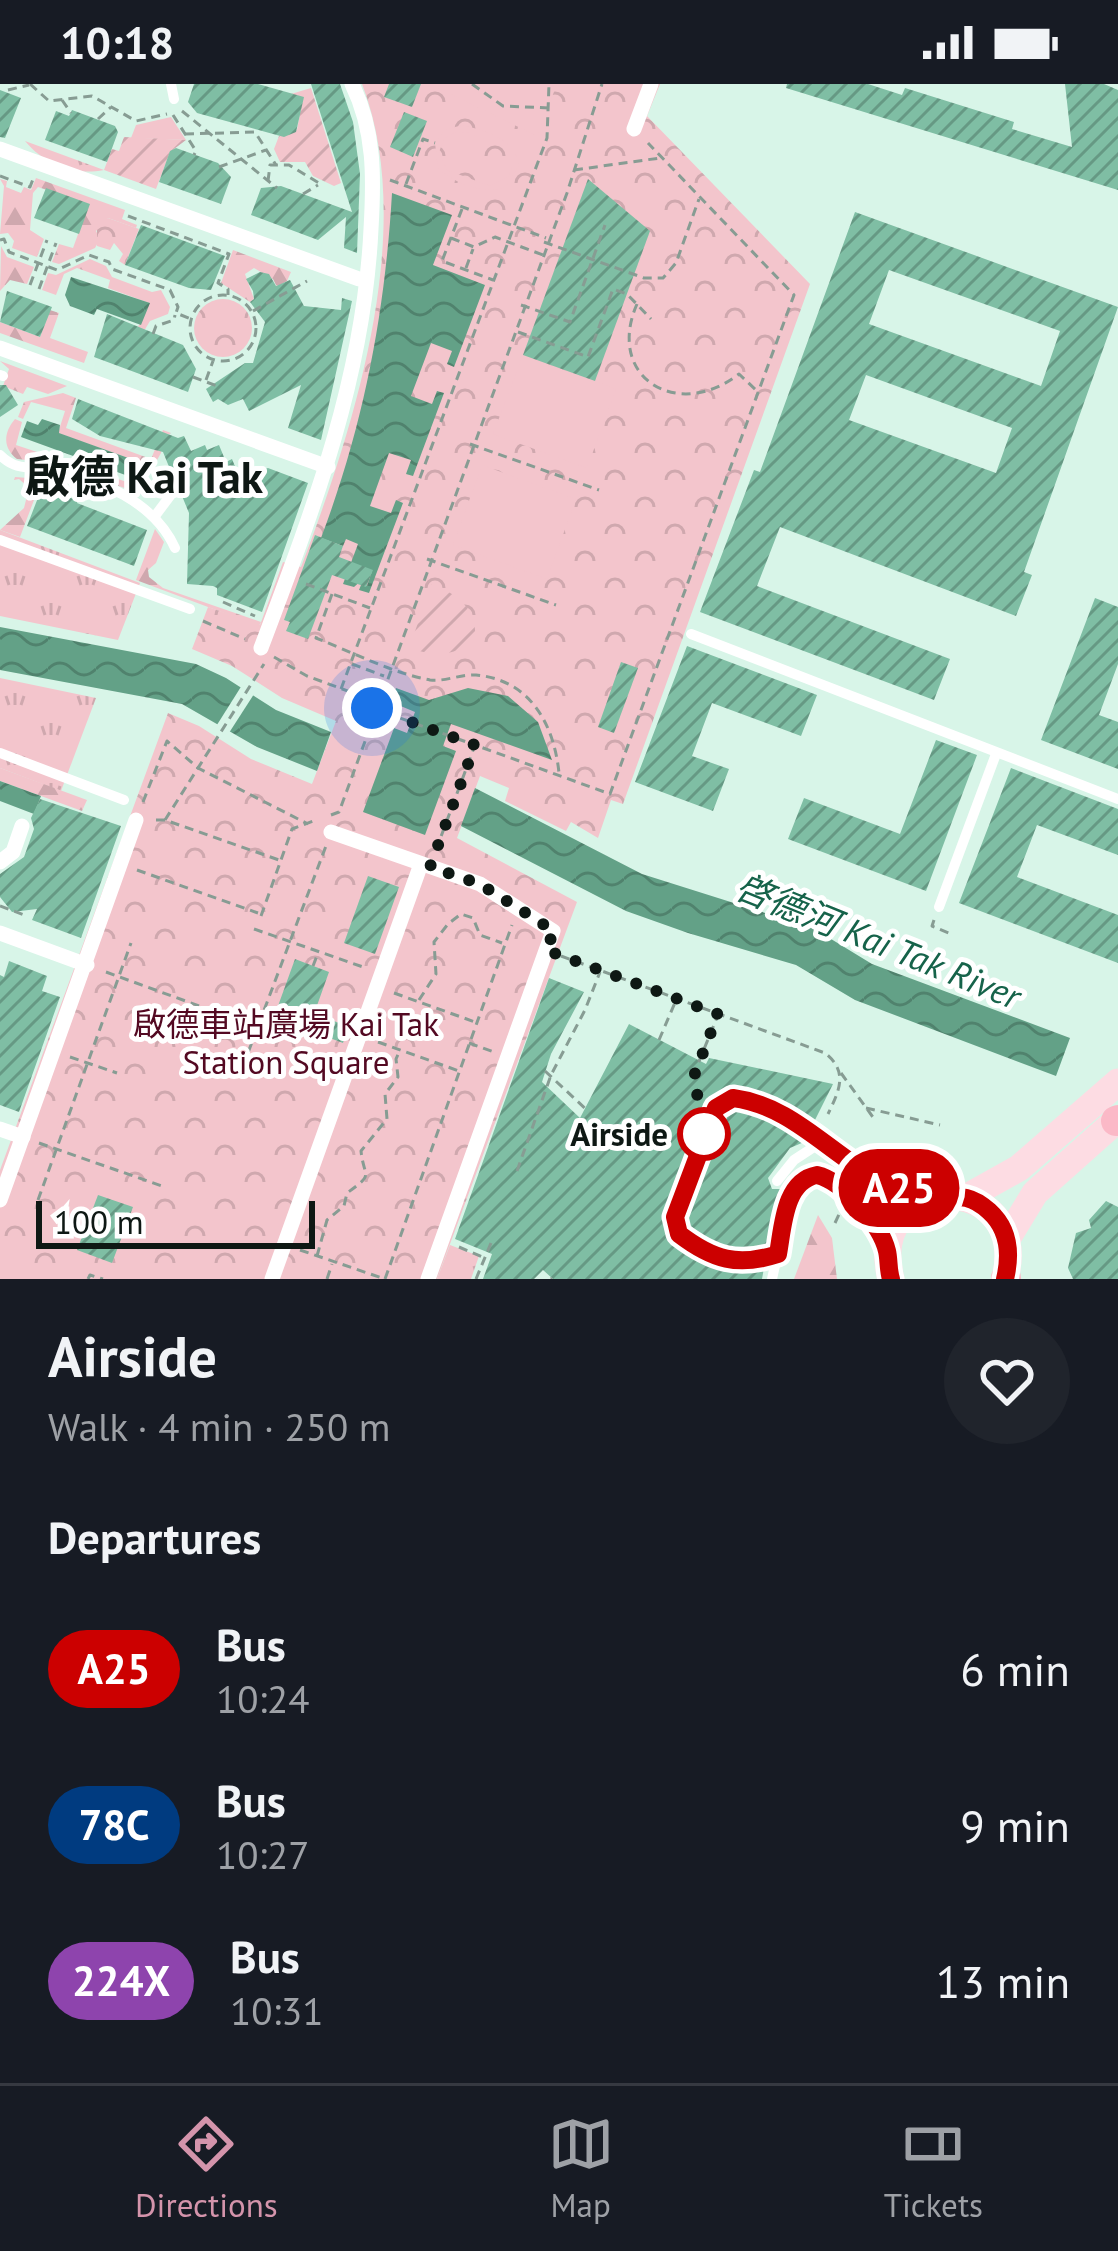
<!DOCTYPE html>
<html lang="en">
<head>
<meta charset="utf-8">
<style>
  :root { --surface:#171b24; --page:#20242c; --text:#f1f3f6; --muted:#9ea1a6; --line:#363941; --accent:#d494ab }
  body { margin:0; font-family:"PT Sans","Noto Sans TC",sans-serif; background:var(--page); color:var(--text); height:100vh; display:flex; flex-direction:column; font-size:45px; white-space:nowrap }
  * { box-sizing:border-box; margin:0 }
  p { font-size:39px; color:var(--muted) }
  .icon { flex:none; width:66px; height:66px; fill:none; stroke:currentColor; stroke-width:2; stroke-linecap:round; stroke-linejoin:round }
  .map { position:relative; height:1195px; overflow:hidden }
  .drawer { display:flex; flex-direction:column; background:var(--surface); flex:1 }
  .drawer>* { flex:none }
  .badge { padding:0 24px; border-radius:39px; font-size:42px; line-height:78px }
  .scale { position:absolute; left:36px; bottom:30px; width:279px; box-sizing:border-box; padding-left:12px; border:6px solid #0e1814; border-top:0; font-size:33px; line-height:42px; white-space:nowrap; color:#0e1814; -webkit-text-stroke:9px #fff; paint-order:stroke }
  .you { position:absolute; width:60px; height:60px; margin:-30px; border:9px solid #fff; border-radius:50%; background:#1a73e8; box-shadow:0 0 0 18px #1a73e833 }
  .map>.badge { position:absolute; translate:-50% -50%; box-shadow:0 0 0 6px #fff }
  h2 { padding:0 48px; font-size:45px; line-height:108px }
  .round { display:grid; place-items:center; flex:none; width:126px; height:126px; border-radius:63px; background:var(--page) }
  .head { display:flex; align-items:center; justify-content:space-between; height:204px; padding:0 48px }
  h1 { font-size:57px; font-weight:700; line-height:90px }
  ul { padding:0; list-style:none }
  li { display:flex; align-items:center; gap:36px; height:156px; padding:0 48px }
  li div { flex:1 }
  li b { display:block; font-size:45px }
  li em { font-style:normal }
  li .badge { min-width:132px; font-weight:700; text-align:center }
  .status { display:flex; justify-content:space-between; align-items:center; height:84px; padding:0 60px; background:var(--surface); direction:ltr }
  .status svg { height:33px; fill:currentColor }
  .tab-bar { display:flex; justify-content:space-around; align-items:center; height:168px; border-top:3px solid var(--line); background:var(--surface); font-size:33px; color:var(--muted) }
  .tab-bar a { display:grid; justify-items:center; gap:6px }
  .tab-bar .active { color:var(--accent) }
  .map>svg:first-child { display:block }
  .grass { fill:url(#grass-tufts) }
  .forest { fill:url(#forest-firs) }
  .park { fill:url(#park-crowns) }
  .garden { fill:url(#garden-furrows) }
  .pitch { fill:#f3c5cc; fill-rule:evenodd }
  .water { fill:url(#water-waves) }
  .pier { fill:#d8f5e8 }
  .building { fill:url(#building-hatch); fill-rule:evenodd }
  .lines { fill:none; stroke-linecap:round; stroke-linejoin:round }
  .path { stroke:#879c93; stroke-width:3; stroke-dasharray:9 6; stroke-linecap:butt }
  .service { stroke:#fff; stroke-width:10 }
  .pedestrian { stroke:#fff; stroke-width:15 }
  .secondary { stroke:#fddce3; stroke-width:27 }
  .primary { stroke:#fbb9c7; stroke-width:30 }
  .line-casing { stroke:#fff; stroke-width:27 }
  .line { stroke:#c00; stroke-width:18 }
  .walk { stroke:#0e1814; stroke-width:12; stroke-dasharray:0 21.6 }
  .stop-dot { fill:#fff; stroke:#c00; stroke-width:6 }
  .labels { text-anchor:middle; stroke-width:10; stroke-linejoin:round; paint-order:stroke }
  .park-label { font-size:33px; fill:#530922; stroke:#fff }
  .stop-label { font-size:33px; font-weight:bold; fill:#0e1814; stroke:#fff; text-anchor:end }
  .water-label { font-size:36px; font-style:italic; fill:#16634a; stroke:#fff }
  .district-label { font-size:45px; font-weight:bold; fill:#0e1814; stroke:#fff }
</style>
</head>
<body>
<div class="status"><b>10:18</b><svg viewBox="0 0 49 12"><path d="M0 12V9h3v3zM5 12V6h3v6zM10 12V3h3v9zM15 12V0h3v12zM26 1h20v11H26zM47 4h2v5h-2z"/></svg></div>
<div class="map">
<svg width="1118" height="1195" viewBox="0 0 1118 1195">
  <defs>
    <pattern id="grass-tufts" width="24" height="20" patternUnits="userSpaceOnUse" patternTransform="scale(3)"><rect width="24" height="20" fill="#f3c5cc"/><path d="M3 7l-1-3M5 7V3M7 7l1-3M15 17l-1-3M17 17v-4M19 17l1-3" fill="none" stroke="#cfa8ae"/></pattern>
    <pattern id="forest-firs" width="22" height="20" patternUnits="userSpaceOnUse" patternTransform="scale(3)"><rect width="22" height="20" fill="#f3c5cc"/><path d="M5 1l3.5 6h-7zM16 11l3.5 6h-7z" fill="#cfa8ae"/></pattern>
    <pattern id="park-crowns" width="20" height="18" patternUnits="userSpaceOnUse" patternTransform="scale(3)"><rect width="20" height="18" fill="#f3c5cc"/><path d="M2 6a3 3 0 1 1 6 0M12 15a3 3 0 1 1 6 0" fill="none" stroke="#cfa8ae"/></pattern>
    <pattern id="garden-furrows" width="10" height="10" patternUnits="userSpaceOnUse" patternTransform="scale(3)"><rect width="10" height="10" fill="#f3c5cc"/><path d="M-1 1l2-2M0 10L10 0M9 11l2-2" fill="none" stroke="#cfa8ae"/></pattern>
    <pattern id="water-waves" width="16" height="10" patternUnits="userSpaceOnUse" patternTransform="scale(3)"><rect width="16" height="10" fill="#63a187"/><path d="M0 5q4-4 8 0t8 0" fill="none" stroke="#50826d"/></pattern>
    <pattern id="building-hatch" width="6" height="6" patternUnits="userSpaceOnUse" patternTransform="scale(3)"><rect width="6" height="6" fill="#7fbea4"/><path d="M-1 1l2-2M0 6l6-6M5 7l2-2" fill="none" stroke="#669984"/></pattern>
  </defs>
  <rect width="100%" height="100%" fill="#d8f5e8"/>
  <g class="grass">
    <path d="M171 33 186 56 131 54 136 41Z"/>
    <path d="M25 57 104 86C74 92 45 81 25 57Z"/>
    <path d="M0 446 140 499 118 556 0 532Z"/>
    <path d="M0 594 96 614 61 707 0 684Z"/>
    <path d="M450 1161 479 1172 471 1195H437Z"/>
  </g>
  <g class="forest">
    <path d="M36 94 125 126 122 135 137 141 136 144 108 134 96 147 100 155 95 164 59 180 52 178 59 160 73 164 89 120 38 103 33 109 30 146 44 155 37 173 12 164 14 157 8 149 0 150 4 102 0 95 7 97 6 103 21 109 24 103 31 106Z"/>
    <path d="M1 162 7 173 34 183 27 200 10 196 0 207Z"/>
    <path d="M233 166 291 188 287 197 277 203 273 195 254 184 245 190 254 215 250 218 221 199Z"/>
    <path d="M90 175 106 182 112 193 152 208 161 206 170 223 168 230 150 237 144 247 138 243 149 219 108 204 110 196 77 184 64 190 56 211 42 206 48 189 56 191Z"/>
    <path d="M50 226 59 229 50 254 88 268 84 279 0 249V238L40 253Z"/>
    <path d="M0 277 67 302 48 310 27 303 23 310 3 302 9 285Z"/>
    <path d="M63 309 76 314 66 344 151 375 163 346 171 349 163 354 161 369 153 383 58 349 65 327 31 318 23 335 18 333 24 318Z"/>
    <path d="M15 335 22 338 16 361 148 405 159 404 174 394 180 396 186 410 171 399 155 410H141L55 379 17 375C3 364 3 349 15 335Z"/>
    <path d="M15 393 42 395 20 453 0 446 24 424 29 404 19 395 14 396Z"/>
    <path d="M155 445 164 458 156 479 148 486 149 493 163 504 261 538 259 542 136 496Z"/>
    <path d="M0 684 87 716 82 727 0 697Z"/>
    <path d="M818 1131 832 1154 837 1195H794Z"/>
  </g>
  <g class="park">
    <path d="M362 0H660L647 32 810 200 623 720 611 716 598 754 571 738 566 747 505 717 509 704 480 692 457 754 577 818 437 1195H0V1086L168 629 199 642 251 675 312 700 336 637 282 614 232 582 192 565 208 523 260 541 283 478 301 483C354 344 418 145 362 0Z"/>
    <path d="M108 134 139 145 125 181 119 177 123 170 114 159 110 166 97 162V139Z"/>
    <circle cx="223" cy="244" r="29"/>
  </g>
  <g class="garden">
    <path d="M311 4 341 99 334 102 313 92 305 78H280L274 65 279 52 297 46 302 18 291 10Z"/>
    <path d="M124 53 186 56 170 68 156 105 104 86 112 65 119 67Z"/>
    <path d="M432 500C455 509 477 524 475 552 459 574 432 572 409 564Z"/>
  </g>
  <g class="pitch">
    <path d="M430 0H557L537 52Z"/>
    <path d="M462 41C487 47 514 54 519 81L506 103C484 111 455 100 438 84L435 59 445 46ZM455 48 469 49 504 63 513 81 508 93 490 102 447 86 439 68 444 55Z"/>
    <path d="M523 271 616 305 587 384 493 350Z"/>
    <path d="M482 381 576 415 547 495 453 461Z"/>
  </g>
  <g class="water">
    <path d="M392 109 452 131 433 181 485 201 454 283 447 280 452 267 431 259 411 312 432 320 437 307 444 309 413 392 406 390 411 376 389 369 370 422 391 429 396 416 403 419 369 509 359 506 361 501 367 502 372 487 354 503 343 500 358 460 346 455 343 462 321 454C364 340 385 229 392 109Z"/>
    <path d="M71 193 150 219 141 241 97 225 94 231 70 222 65 211Z"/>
    <path d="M42 335 60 341 59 349 145 380 139 396 21 353 27 337 38 341Z"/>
    <path d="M0 543 196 580 226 594 276 626 331 648 317 687 257 663 182 620 0 586Z"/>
    <path d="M396 604 429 616 468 604 508 612 538 638 552 676 451 640 443 662 456 667 425 751 363 728 394 644 407 649 415 628 391 618Z"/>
    <path d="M0 697 41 712 34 730 0 717Z"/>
    <path d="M475 704 642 790 813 844 872 880 1070 954 1056 992 855 916 796 881 688 849 626 827 461 742Z"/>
  </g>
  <path class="pier" d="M244 598 256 607 227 652 215 644Z"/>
  <g class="building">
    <path d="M194 0H258L304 13 296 48 284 53 197 29 188 18Z"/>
    <path d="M311 0H340L353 38 360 90 357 169 344 164 346 133 318 156 251 131 261 104 281 102 352 128Z"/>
    <path d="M389 0H421L412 23 384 13Z"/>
    <path d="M787 0H868L902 11 905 4 1014 38 1012 45 1072 63 1065 0H1104L1118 6V106L786 4Z"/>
    <path d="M0 6 21 14 5 54 0 53Z"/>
    <path d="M72 26 115 42 118 48 107 78 45 56 56 27 69 32Z"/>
    <path d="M404 28 427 37 413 73 390 63Z"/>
    <path d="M176 64 218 79 231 93 221 120 159 98 170 67Z"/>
    <path d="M588 95 650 147 595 297 523 271Z"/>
    <path d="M46 104 90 120 79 150 34 134Z"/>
    <path d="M855 128 1118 223 1024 488 1032 491 1016 532 780 443 757 502 950 575 934 616 700 528 754 386 760 388ZM889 186 1060 247 1041 302 869 240ZM866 291 1012 344 996 389 849 336Z"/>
    <path d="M141 141 225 172 211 206 189 204 125 181Z"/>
    <path d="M260 188 269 190 276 202 290 196 304 222 341 226 342 214 352 217 321 356 288 344 301 301 249 327 243 315 228 321 218 315 213 318 206 305 245 279H253L265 238 250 218 254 215 253 207 246 195Z"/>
    <path d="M7 207 52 223 40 253 0 238Z"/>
    <path d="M107 230 183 261 196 285 188 308 94 273Z"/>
    <path d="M0 301H6L18 321 0 333Z"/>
    <path d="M78 315 178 354 184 352 191 367 205 361 207 366 219 361 226 378 232 375 239 392 268 384 308 399 262 528 217 511V504L213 502 187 500 189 429 182 412 184 399 174 395 163 368 100 352 72 335Z"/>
    <path d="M41 406 78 416 77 419 147 446 134 482 27 442Z"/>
    <path d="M315 451 343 462 339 473 373 486 366 503 332 491 308 555 286 547 290 538 284 536Z"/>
    <path d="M1095 514 1118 523V580L1099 631 1118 638V685L1041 656Z"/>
    <path d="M687 562 817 611 801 652 712 619 692 672 729 685 713 727 635 698Z"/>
    <path d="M621 578 638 584 614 649 598 643Z"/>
    <path d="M936 656 977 671 926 807 788 755 804 714 900 750Z"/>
    <path d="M1011 684 1118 725V771L1037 741 1017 793 1118 831V879L959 819Z"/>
    <path d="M40 715 121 742 81 854 32 836 37 825 12 828 0 813V790L24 773 34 745 31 734Z"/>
    <path d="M368 792 399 803 375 870 344 859Z"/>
    <path d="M295 875 329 888 314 930 348 942 343 959 274 933Z"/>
    <path d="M9 877 47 892 42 907 60 913 19 1028 0 1021V891L4 893Z"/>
    <path d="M549 894 584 908 551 970 542 998 580 1034 629 940 706 980 709 974 833 1000 814 1038 802 1042 804 1058 790 1064 768 1094 772 1105H782L769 1162 747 1169 722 1165 715 1171V1178L722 1184 746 1189 764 1184 762 1195H553L543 1186 534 1195H483L492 1170 455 1155Z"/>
    <path d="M98 1111 133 1123 112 1179 77 1166Z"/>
    <path d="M1106 1117 1118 1123V1195H1073L1068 1184 1076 1149 1091 1144 1089 1136Z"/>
  </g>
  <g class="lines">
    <g class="path">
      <path d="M30 0 49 17 92 12 136 37 167 30"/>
      <path d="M472 0 503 22 551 24"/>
      <path d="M8 6 29 1"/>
      <path d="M62 16 71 29"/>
      <path d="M182 27 277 104"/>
      <path d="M173 31 196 67 194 71"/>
      <path d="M98 35 111 23"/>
      <path d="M185 50 255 48 276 81"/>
      <path d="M219 83 266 66"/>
      <path d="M574 86 660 74"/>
      <path d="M0 92 30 103 33 95"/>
      <path d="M390 96 546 154"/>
      <path d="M268 97 270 81H289L319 99"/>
      <path d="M406 100 423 55 435 59"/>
      <path d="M303 110 318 101"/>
      <path d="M462 125 442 177 493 196"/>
      <path d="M128 132 229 170 218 199 228 205V211"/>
      <path d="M451 154 474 163 495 153 543 171"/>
      <path d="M0 156 4 155 9 168 57 186 89 171 109 178 112 185 170 206 178 223 176 229 191 235"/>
      <path d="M544 158 644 194H663L676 179 699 115"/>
      <path d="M466 184 473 165"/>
      <path d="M30 201 47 156"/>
      <path d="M39 205 56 159"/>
      <circle cx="223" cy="244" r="33"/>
      <path d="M637 220C605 293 677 338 739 290L757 307"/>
      <path d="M521 221 570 238 605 141"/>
      <path d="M253 227 307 197"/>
      <path d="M518 248 588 273 613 205 627 210 651 235"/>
      <path d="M153 250 156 242 174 236 175 231"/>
      <path d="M193 293 217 302"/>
      <path d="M206 296 213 277"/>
      <path d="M470 360 599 406"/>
      <path d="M427 475 556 521"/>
      <path d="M306 500 370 524"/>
      <path d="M332 510 316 554C352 568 392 589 430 596 444 598 461 590 476 591 531 596 554 641 559 689"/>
      <path d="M223 518 255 532"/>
      <path d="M203 537 245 555"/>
      <path d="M274 573 307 592 375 617"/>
      <path d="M352 580 384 592"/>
      <path d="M341 605 547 54 549 0"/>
      <path d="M372 624 472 660"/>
      <path d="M143 718 167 657 198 684 308 740"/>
      <path d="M331 731 339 728 567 109 602 0"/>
      <path d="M156 736H165L279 776"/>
      <path d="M165 736 264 580"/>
      <path d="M436 766 475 661 610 710 794 211 648 59"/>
      <path d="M137 786 258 829"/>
      <path d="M0 822 27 832"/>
      <path d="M261 832 292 745 316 736"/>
      <path d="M934 836 932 842 951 850"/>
      <path d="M254 845 363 883"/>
      <path d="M561 872 825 969C849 988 839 1007 828 1030"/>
      <path d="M313 882 318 869"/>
      <path d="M106 888 224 931"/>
      <path d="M394 909 475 938"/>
      <path d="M419 916 436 890 434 858 448 840 461 830 473 834 480 851 502 859"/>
      <path d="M659 956 677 914"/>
      <path d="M378 958 459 987"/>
      <path d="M469 959 494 968"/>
      <path d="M70 973 117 989"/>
      <path d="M243 982 326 762"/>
      <path d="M545 987 589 1028"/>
      <path d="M841 989 875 1036"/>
      <path d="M693 992 718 931"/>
      <path d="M866 1024 940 1041"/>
      <path d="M39 1059 162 1102"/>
      <path d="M517 1087 551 991 585 926 600 888"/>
      <path d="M38 1116 131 859"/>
      <path d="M835 1139 841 1126"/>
      <path d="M459 1163 485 1174"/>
      <path d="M300 1166 382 1194"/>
      <path d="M317 1172 327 1136 344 1122 347 1109C375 1089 364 1095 361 1067L387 1035 385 1010 398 993 396 975 400 966"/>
      <path d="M88 1195 90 1191 103 1195"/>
      <path d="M327 1195 332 1180"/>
      <path d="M385 1195 512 841"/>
      <path d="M476 1195 491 1159"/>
      <path d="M551 1195 552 1194"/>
    </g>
    <g class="service">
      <path d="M171 0 174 15"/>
      <path d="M0 291 3 292"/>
      <path d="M0 371C17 388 31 382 52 386 100 394 155 419 175 464"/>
      <path d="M155 432 176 404"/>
      <path d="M0 456 190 525"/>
      <path d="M691 550 1118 715"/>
      <path d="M0 669 124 716"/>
      <path d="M939 823 996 670"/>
      <path d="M810 1047 869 1091 925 1113"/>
      <path d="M777 1097 794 1076 823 1057"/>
      <path d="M724 1174 747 1179 778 1170"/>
      <path d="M772 1195 790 1114 807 1093C846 1085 869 1136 885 1164"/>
    </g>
    <g class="pedestrian">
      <path d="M634 45 651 0"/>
      <path d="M0 65 359 195"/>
      <path d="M0 264 328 383"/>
      <path d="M261 564C313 426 364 294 371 145 374 94 375 47 352 0"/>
      <path d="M331 748 480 800 553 847 428 1195"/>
      <path d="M0 778 13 768 22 742"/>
      <path d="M0 849 87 881"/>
      <path d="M0 1045 23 1053"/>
      <path d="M0 1116 136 736"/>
      <path d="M272 1195 421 780"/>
    </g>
    <g class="secondary">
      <path d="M967 1113 1019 1084 1118 998"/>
      <path d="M1007 1155 1035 1109 1118 1035"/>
      <path d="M891 1195C863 1085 1033 1085 1005 1195"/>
    </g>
    <g class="primary">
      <path d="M1116 1037 1118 1036"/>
      <path d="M1006 1194V1195"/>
    </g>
  </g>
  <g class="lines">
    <defs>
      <path id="line" d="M891 1195C888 1186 889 1175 887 1167 881 1141 843 1097 817 1091 784 1097 783 1143 778 1170 738 1183 713 1176 679 1150L675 1133 716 1024 733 1014C795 1022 832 1074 885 1098 898 1104 916 1113 929 1114 955 1114 967 1107 989 1127 1009 1145 1011 1170 1005 1195"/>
    </defs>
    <use href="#line" class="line-casing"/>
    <use href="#line" class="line"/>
    <path class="walk" d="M372 624 475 661 430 783 480 800 554 847 546 866 718 930 694 992 704 1050"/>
  </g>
  <circle class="stop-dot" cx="704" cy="1050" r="24"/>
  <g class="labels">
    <g class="park-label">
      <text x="286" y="952">啟德車站廣場 Kai Tak<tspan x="286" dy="38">Station Square</tspan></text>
    </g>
    <g class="stop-label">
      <text x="668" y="1062">Airside</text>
    </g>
    <g class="water-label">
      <text transform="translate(878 857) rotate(22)" y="13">啓德河 Kai Tak River</text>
    </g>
    <g class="district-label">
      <text x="144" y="409">啟德 Kai Tak</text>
    </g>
  </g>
</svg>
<div class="scale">100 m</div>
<div class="you" style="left:372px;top:624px"></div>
<b class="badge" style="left:899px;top:1104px;background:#c00;color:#fff">A25</b>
</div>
<section class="drawer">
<div class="head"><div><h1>Airside</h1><p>Walk · 4 min · 250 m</p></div><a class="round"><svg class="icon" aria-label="heart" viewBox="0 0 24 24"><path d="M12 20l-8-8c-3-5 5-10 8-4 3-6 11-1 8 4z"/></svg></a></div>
<h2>Departures</h2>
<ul>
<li><span class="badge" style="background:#c00;color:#fff">A25</span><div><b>Bus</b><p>10:24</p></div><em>6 min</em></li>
<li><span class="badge" style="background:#003b80;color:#fff">78C</span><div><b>Bus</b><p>10:27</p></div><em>9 min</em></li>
<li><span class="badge" style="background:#8e44ad;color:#fff">224X</span><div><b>Bus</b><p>10:31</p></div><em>13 min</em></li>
</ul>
</section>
<nav class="tab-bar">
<a class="active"><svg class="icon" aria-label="directions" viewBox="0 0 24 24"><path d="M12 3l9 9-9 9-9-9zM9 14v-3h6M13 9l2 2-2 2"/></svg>Directions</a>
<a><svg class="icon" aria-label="map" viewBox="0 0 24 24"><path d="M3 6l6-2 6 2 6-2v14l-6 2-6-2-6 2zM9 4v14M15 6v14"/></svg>Map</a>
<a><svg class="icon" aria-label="tickets" viewBox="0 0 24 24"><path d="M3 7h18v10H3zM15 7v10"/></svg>Tickets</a>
</nav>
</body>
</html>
